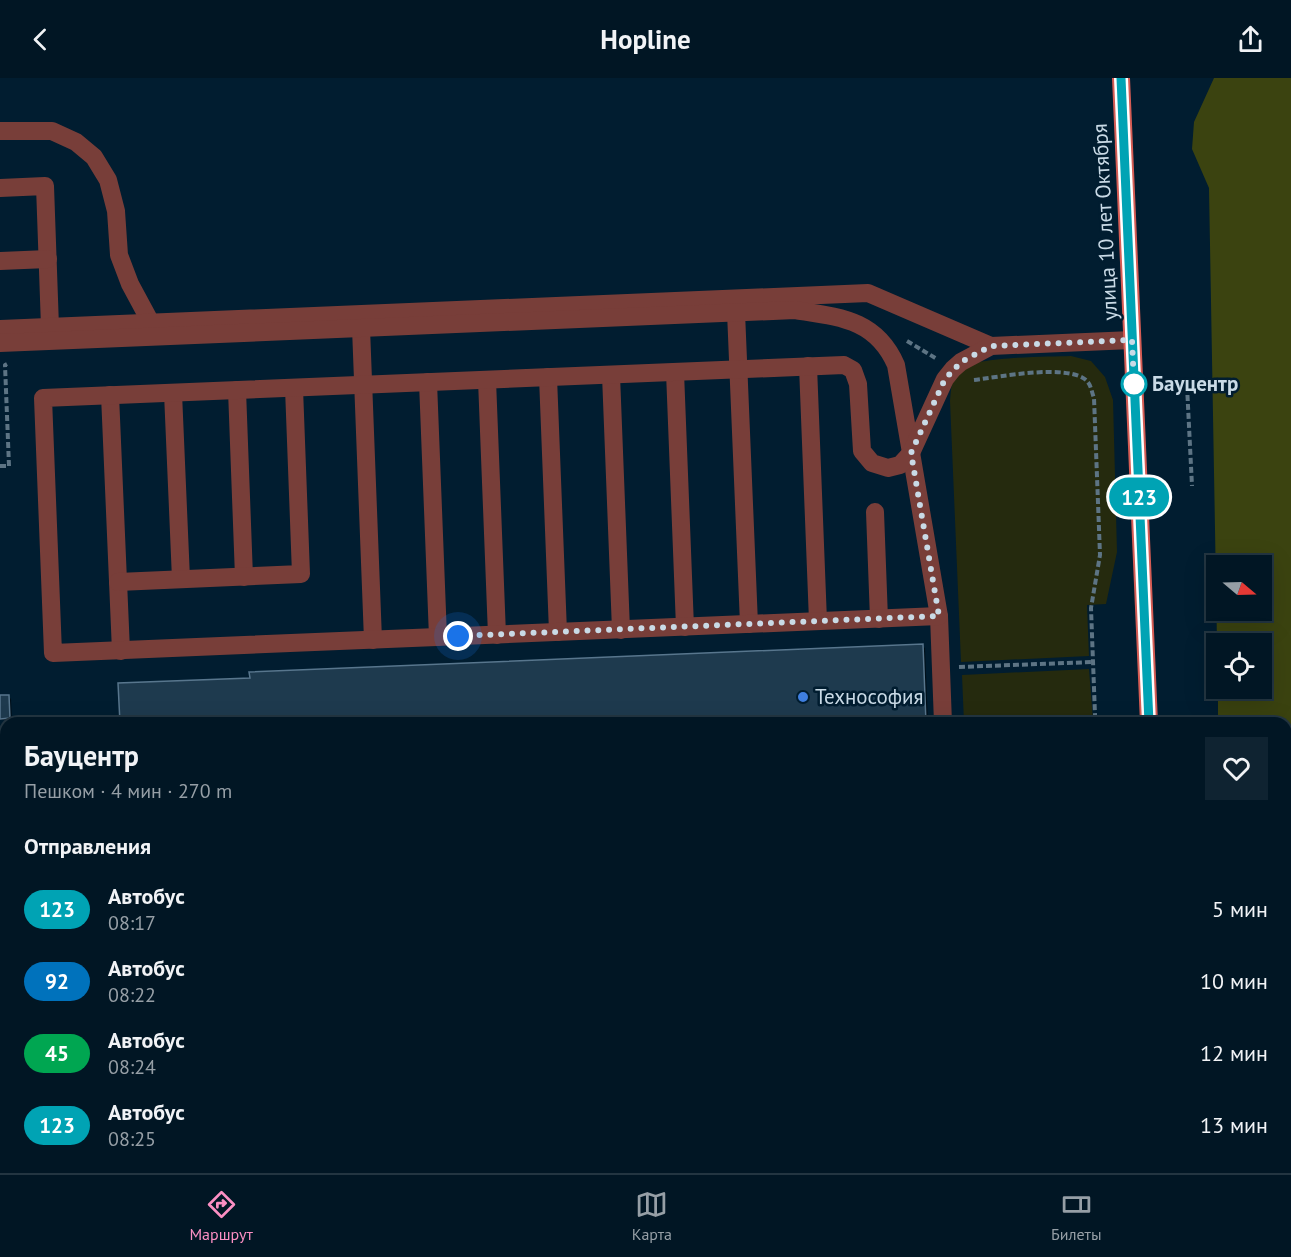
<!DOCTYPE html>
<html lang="ru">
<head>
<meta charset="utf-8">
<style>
  :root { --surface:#011624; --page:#0f2331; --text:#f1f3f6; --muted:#969fa6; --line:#233541; --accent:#fc8fc3 }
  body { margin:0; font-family:"PT Sans",sans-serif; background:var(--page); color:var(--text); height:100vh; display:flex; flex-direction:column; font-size:22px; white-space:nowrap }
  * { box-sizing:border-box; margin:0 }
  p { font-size:20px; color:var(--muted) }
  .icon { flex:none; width:33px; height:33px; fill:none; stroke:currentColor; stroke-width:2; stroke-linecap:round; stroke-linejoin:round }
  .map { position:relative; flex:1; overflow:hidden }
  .side { position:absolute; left:0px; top:639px; width:1292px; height:456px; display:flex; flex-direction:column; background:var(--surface); border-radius:18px 18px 0 0; box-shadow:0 6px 24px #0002,0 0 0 2px var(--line) }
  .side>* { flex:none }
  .badge { padding:0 12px; border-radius:20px; font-size:21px; line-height:39px }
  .needle { width:39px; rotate:109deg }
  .fabs { position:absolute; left:1206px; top:477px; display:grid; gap:12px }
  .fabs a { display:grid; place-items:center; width:66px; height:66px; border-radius:0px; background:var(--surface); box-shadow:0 6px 24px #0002,0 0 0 2px var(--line); font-size:30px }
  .you { position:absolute; width:30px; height:30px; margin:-15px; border:4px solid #fff; border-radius:50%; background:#1a73e8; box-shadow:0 0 0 9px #1a73e833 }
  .map>.badge { position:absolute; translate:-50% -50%; box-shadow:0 0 0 3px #fff }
  h2 { padding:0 24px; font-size:22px; line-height:54px }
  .round { display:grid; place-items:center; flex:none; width:63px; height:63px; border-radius:0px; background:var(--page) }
  .headline { display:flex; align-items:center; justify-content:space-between; height:102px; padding:0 24px }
  h1 { font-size:28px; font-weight:800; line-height:45px }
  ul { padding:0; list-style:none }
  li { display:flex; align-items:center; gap:18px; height:72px; padding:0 24px }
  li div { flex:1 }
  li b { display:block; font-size:22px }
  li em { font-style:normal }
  li .badge { min-width:66px; font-weight:700; text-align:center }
  header { display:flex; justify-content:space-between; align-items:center; height:78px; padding:0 24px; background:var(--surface); font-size:27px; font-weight:800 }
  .dock { display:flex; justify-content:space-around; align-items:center; height:84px; border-top:2px solid var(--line); background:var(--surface); font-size:16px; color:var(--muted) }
  .dock a { display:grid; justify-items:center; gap:3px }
  .dock .current { color:var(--accent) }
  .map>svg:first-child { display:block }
  .built { fill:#04293f }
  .green { fill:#252a0e }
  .forest { fill:#3b4310; fill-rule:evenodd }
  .shadow { fill:#0007 }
  .building { fill:#1e3a4e; stroke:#58768d; stroke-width:1.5 }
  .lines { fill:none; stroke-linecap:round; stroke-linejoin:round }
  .path { stroke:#5d7484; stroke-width:4; stroke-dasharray:6 3; stroke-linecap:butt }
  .minor { stroke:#783e39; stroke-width:18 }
  .major { stroke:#d55c54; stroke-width:18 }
  .line-casing { stroke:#fff; stroke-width:14 }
  .line { stroke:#00a3b4; stroke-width:9 }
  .walk { stroke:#c9dae6; stroke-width:6; stroke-dasharray:0 10.8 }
  .stop-dot { fill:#fff; stroke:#00a3b4; stroke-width:3 }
  .shop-dot { fill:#3f7fe0; stroke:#011d30; stroke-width:2 }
  .labels { text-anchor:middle; stroke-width:5; stroke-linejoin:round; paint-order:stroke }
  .street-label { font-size:21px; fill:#c9dae6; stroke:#011d30 }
  .stop-label { font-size:21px; font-weight:bold; fill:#c9dae6; stroke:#011d30; text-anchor:start }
  .poi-label { font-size:21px; fill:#c9dae6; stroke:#011d30; text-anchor:start }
</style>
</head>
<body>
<header><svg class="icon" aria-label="back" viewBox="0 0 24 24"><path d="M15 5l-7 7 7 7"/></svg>Hopline<svg class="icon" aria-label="share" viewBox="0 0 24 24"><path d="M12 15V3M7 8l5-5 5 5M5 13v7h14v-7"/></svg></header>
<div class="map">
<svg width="1291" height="1095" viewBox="0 0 1291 1095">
  <rect width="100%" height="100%" fill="#011d30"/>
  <path class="built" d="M0 963 6 965V1089H914L917 1095H0Z"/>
  <g class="green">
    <path d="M1071 278 1091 283 1105 299 1113 322 1117 474 1106 526 1087 527 1089 578 961 584 950 323C951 313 951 299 959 292 974 278 1048 279 1071 278Z"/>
    <path d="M1089 591 1093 642 1112 641 1113 645H964L962 597Z"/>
    <path d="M1286 812H1291V1094L1218 1095 1206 1089H1286Z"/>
  </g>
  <g class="forest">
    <path d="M1214 0H1291V709L1286 707V645H1218V611L1262 610V566L1217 565 1209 110 1192 71 1194 44ZM1216 488H1262V532H1216Z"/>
    <path d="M815 1089H1025L1021 1095H814Z"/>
  </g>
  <g class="shadow">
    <path d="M922 568 925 570 928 645H122Z"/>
    <path d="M0 619H9L11 621 12 642H0Z"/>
    <path d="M618 1089H757V1095H623Z"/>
  </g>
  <g class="building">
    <path d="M923 566 926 645H120L118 605 250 600 249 594Z"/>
    <path d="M0 617H9L10 640 0 641Z"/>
    <path d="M617 1089H749V1090L617 1091Z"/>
  </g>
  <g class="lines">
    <g class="path">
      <path d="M907 263 937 281"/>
      <path d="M974 302C999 299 1069 285 1087 303 1091 307 1092 315 1094 320L1100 477 1091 530 1095 637"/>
      <path d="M1187 308 1192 408"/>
      <path d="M0 388H9L5 287 7 286"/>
      <path d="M959 589 1093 584"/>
      <path d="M1286 736H1291"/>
    </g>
    <g class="minor">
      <path d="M0 53H52L76 64 94 79 108 102 116 133 119 177 130 206 151 245"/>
      <path d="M0 110 45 108 50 249"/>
      <path d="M0 183 48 181"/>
      <path d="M736 234 749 546"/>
      <path d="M361 250 373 562"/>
      <path d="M0 251 868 215 991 268"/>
      <path d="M0 265 795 232C839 239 876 241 896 287L939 538 943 645"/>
      <path d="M808 288 818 543"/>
      <path d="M675 294 685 549"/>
      <path d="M611 297 621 552"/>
      <path d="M548 299 558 554"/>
      <path d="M487 302 497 557"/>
      <path d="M428 304 438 559"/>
      <path d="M237 312 244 499"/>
      <path d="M173 315 181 501"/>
      <path d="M110 317 121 573"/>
      <path d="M875 434 879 541"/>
      <path d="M118 504 301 496 294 310"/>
      <path d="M939 538 53 575 43 320 844 287 853 292 858 306 862 373 872 385 888 390 900 387 911 375 945 301 953 291 961 284 991 268 1132 262"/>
      <path d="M1286 778 1291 777"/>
    </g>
    <g class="major">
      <path d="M1121 0 1149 645"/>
      <path d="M1167 1089V1095"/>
    </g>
  </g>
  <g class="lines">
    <defs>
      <path id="line" d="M1121 0 1149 645"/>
    </defs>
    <use href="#line" class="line-casing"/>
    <use href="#line" class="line"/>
    <path class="walk" d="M458 558 939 538 911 375 945 301 961 284 991 268 1132 262 1134 306"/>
  </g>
  <circle class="stop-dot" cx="1134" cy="306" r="12"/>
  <circle class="shop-dot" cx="803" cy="619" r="6"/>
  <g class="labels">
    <g class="street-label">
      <text transform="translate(1105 144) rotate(-93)" y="7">улица 10 лет Октября</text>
    </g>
    <g class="stop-label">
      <text x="1152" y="313">Бауцентр</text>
    </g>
    <g class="poi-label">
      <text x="815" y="626">Технософия</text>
    </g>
  </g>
</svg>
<div class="fabs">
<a><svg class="needle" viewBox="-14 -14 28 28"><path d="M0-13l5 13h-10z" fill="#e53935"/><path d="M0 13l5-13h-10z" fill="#969fa6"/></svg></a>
<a><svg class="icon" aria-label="locate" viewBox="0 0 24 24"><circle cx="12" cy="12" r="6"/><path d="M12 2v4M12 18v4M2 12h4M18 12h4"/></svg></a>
</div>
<div class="you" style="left:458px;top:558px"></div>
<b class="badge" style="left:1139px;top:419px;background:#00a3b4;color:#fff">123</b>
<section class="side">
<div class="headline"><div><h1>Бауцентр</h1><p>Пешком · 4 мин · 270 m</p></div><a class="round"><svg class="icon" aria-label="heart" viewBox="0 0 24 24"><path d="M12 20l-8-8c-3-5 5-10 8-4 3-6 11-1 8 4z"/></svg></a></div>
<h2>Отправления</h2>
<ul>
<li><span class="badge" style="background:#00a3b4;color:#fff">123</span><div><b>Автобус</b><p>08:17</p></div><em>5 мин</em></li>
<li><span class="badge" style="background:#0072bc;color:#fff">92</span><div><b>Автобус</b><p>08:22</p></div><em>10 мин</em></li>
<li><span class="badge" style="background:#00a651;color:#fff">45</span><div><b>Автобус</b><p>08:24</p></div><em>12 мин</em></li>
<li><span class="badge" style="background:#00a3b4;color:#fff">123</span><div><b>Автобус</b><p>08:25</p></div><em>13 мин</em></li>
</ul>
</section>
</div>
<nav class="dock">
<a class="current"><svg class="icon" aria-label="directions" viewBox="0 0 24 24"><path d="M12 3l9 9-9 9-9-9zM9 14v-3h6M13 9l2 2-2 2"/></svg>Маршрут</a>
<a><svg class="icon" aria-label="map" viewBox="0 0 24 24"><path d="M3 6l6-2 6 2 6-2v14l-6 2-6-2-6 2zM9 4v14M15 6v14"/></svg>Карта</a>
<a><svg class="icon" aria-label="tickets" viewBox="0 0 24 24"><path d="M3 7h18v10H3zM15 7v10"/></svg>Билеты</a>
</nav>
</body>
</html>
